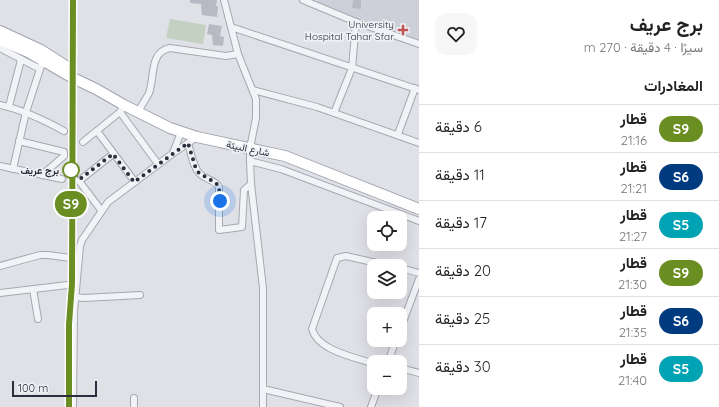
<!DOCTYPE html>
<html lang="ar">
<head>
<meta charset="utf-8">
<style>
  :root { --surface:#fff; --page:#f6f6f6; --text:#222; --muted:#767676; --line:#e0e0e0 }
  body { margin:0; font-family:Quicksand,Vazirmatn,sans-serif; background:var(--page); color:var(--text); direction:rtl; height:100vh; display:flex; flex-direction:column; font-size:15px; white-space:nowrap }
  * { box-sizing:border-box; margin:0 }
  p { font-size:13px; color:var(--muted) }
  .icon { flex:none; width:22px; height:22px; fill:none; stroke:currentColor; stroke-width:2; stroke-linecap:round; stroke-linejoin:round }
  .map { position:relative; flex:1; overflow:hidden; direction:ltr }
  .panel { display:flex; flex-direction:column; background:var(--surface); width:300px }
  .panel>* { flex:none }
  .badge { padding:0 8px; border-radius:13px; font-size:14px; line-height:26px }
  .fabs { position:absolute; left:367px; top:211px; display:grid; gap:8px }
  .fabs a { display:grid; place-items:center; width:40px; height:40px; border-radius:8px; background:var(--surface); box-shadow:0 4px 16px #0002; font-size:20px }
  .scale { position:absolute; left:12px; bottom:10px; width:85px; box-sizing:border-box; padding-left:4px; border:2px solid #2a2e3d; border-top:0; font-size:11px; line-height:14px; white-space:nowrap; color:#2a2e3d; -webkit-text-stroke:3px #eff1f5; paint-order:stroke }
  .you { position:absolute; width:20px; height:20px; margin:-10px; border:3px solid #fff; border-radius:50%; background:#1a73e8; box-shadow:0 0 0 6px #1a73e833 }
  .map>.badge { position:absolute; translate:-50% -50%; box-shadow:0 0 0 2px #fff }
  h2 { padding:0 16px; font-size:15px; line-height:36px }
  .round { display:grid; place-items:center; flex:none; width:42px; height:42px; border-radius:12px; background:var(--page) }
  .overview { display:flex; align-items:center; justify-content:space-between; height:68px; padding:0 16px }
  h1 { font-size:19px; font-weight:700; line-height:30px }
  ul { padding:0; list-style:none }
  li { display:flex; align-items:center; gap:12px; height:48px; padding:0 16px; border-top:1px solid var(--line) }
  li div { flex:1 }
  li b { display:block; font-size:15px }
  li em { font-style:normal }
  li .badge { min-width:44px; font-weight:700; text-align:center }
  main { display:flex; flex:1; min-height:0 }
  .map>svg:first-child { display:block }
  .built { fill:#ced0d9 }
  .green { fill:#c3d0c2 }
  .building { fill:#b8bac3 }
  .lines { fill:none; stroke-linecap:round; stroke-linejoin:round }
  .street-casing { stroke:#a6a8b1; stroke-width:8 }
  .primary-casing { stroke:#a0a4b1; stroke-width:12 }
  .street { stroke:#f2f3f6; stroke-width:6 }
  .primary { stroke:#fff; stroke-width:10 }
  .rail { stroke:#7b7f8f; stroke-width:1.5; stroke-dasharray:2 4; stroke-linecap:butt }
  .line-casing { stroke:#fff; stroke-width:9 }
  .line { stroke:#6b8e23; stroke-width:6 }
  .walk { stroke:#2a2e3d; stroke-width:4; stroke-dasharray:0 7.2 }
  .poi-dot { fill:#bf5452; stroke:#eff1f5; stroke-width:1.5 }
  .stop-dot { fill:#fff; stroke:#6b8e23; stroke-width:2 }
  .labels { text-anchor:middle; stroke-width:3.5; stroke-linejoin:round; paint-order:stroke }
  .poi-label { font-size:10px; fill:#2a2e3d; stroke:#eff1f5; text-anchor:end }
  .street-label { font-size:10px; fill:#2a2e3d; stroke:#eff1f5 }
  .stop-label { font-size:10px; font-weight:bold; fill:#2a2e3d; stroke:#eff1f5; text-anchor:end }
</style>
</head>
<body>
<main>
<section class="panel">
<div class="overview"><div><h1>برج عريف</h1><p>سيرًا · 4 دقيقة · 270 m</p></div><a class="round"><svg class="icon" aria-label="heart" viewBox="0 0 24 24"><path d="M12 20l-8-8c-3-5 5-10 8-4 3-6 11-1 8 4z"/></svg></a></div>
<h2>المغادرات</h2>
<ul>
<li><span class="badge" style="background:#6b8e23;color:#fff">S9</span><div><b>قطار</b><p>21:16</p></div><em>6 دقيقة</em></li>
<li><span class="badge" style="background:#003b80;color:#fff">S6</span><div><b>قطار</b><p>21:21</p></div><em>11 دقيقة</em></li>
<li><span class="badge" style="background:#00a3b4;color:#fff">S5</span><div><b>قطار</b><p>21:27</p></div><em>17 دقيقة</em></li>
<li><span class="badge" style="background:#6b8e23;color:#fff">S9</span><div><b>قطار</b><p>21:30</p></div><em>20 دقيقة</em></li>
<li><span class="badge" style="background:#003b80;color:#fff">S6</span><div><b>قطار</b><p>21:35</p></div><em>25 دقيقة</em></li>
<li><span class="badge" style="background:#00a3b4;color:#fff">S5</span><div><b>قطار</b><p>21:40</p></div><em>30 دقيقة</em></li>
</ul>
</section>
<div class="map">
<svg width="419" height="407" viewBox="0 0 419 407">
  <rect width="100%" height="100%" fill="#e0e1e7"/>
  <path class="built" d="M317 0H419V40L357 19 317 2Z"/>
  <path class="green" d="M170 19 206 25 203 44 166 38Z"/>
  <g class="building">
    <path d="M190 0H217L216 6H218L217 17 202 15 201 4 190 3Z"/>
    <path d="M353 0H361V9L352 8Z"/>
    <path d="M209 24 222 26 220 36 224 37 223 46 213 45 212 35 207 34Z"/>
  </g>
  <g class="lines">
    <defs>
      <g id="street">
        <path d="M224 0 238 54 256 99V118L250 148V161L251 184 263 288V407"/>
        <path d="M303 0 356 22 419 44"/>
        <path d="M231 27 419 90"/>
        <path d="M0 48 40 69"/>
        <path d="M253 90 317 107 419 143"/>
        <path d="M0 105C23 110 44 120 64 131"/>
        <path d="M124 105 120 112 158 164"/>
        <path d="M9 106 21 60"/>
        <path d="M138 112C141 106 146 99 149 93 155 77 149 52 170 48L226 56 238 54"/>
        <path d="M334 113 352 68 356 22"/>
        <path d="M97 131 135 182"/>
        <path d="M398 134 415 88"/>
        <path d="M19 141 64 152V156L42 175"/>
        <path d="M83 142 120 112"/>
        <path d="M188 143C191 153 193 167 200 174 206 180 214 179 219 187V230L242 227 244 190 251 184"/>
        <path d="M173 153 181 132"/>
        <path d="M250 161 281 169 419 221"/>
        <path d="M0 166 62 179"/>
        <path d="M13 169 26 112 43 60"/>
        <path d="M101 210 79 181 113 154"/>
        <path d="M0 266 40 255H48L78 259"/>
        <path d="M400 268 419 273"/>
        <path d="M33 289 38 319"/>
        <path d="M0 293 76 284"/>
        <path d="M75 297 84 298 140 295"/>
        <path d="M400 330 419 279"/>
        <path d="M388 362 396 340"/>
        <path d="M374 364C355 357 318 351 312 329L337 258 346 256 390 266"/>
        <path d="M400 368 419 373"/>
        <path d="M263 389 340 407"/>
        <path d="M134 398V407"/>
        <path d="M73 407 74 312 80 246 82 240 108 202 172 154 197 137"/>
        <path d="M371 407 378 388"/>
      </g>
      <g id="primary">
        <path d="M0 31 41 50 69 68"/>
        <path d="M0 40 28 52 73 78 96 89 124 105 170 128 197 137 285 156 419 209"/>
      </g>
    </defs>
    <use href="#street" class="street-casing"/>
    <use href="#primary" class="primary-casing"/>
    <use href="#street" class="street"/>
    <use href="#primary" class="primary"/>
    <path class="rail" d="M69 407V324L72 284 73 0"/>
  </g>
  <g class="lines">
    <defs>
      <path id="line" d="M69 407V324L72 284 73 0"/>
    </defs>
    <use href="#line" class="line-casing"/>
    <use href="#line" class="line"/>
    <path class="walk" d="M71 170 80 179 113 154 134 182 188 143 196 169 199 173 216 183 219 187 220 201"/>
  </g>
  <path class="poi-dot" d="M401 24h4v4h4v4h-4v4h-4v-4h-4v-4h4z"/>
  <circle class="stop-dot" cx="71" cy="170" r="8"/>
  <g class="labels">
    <g class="poi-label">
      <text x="394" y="28">University<tspan x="394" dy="12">Hospital Tahar Sfar</tspan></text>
    </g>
    <g class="street-label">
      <text transform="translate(248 148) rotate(12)" y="4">شارع البيئة</text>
    </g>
    <g class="stop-label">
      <text x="59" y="174">برج عريف</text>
    </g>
  </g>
</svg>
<div class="fabs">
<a><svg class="icon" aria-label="locate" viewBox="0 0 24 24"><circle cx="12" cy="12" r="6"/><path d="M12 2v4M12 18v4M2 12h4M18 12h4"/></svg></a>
<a><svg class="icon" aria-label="layers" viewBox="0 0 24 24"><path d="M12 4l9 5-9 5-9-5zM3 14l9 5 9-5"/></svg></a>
<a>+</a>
<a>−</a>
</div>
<div class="scale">100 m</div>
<div class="you" style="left:220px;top:201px"></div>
<b class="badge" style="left:71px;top:204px;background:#6b8e23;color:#fff">S9</b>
</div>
</main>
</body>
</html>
